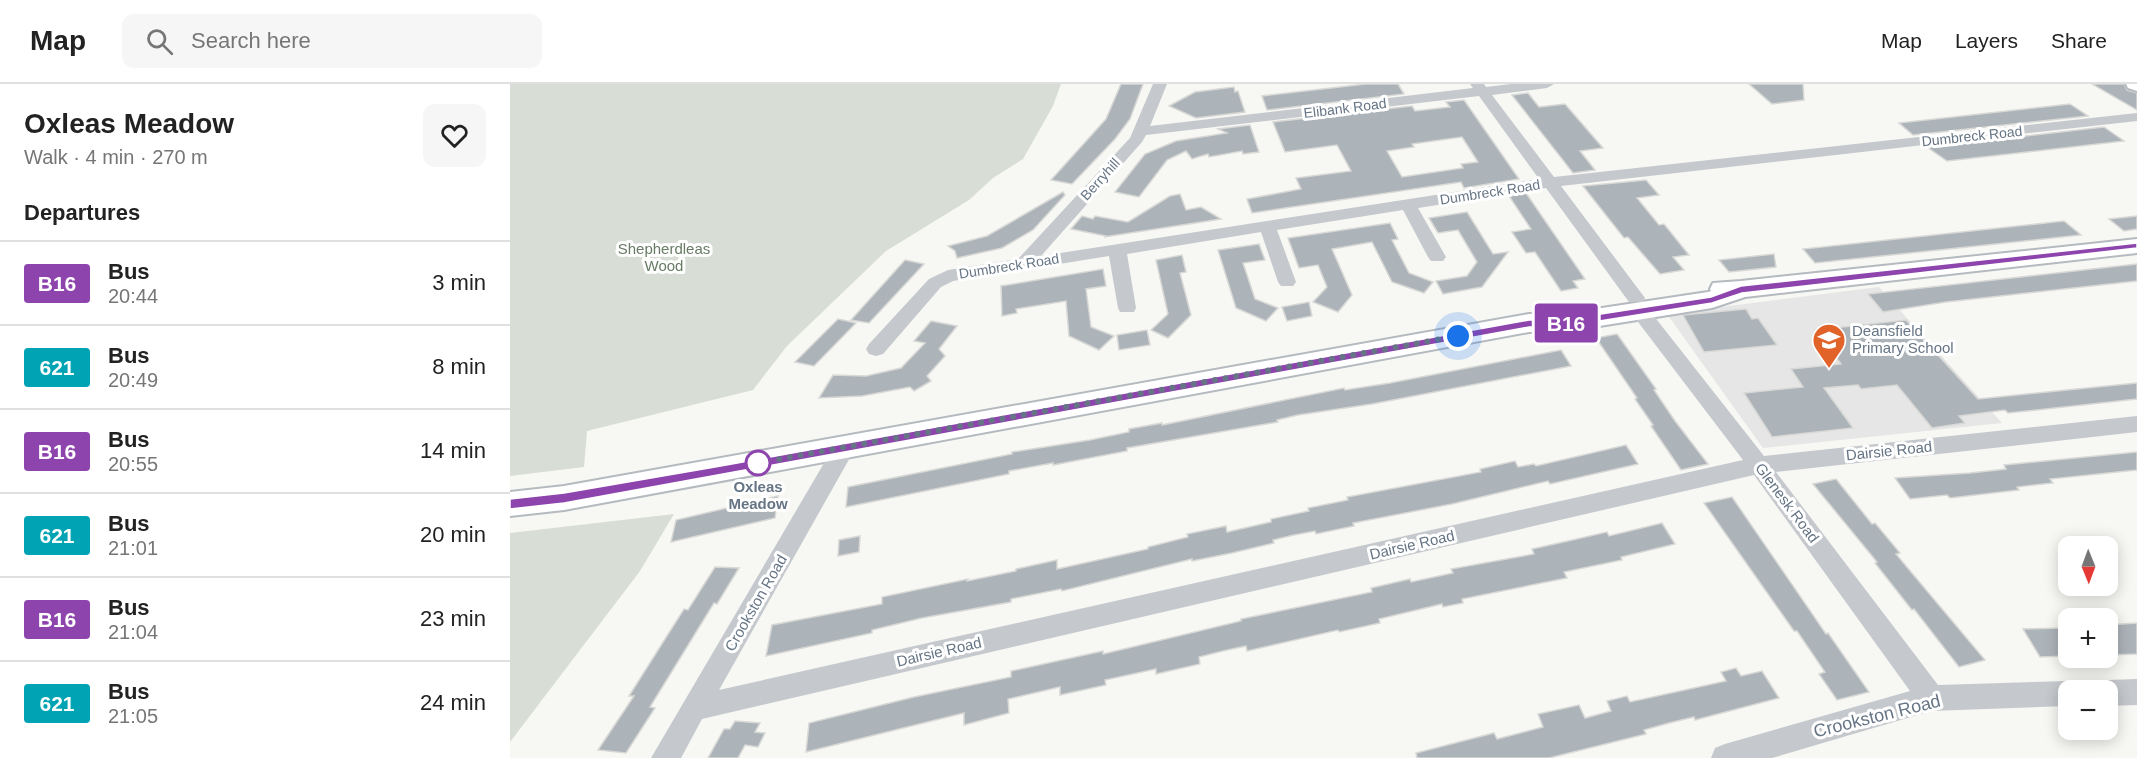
<!DOCTYPE html>
<html lang="en">
<head>
<meta charset="utf-8">
<style>
  :root { --surface:#fff; --page:#f6f6f6; --text:#222; --muted:#767676; --line:#e0e0e0 }
  body { margin:0; font-family:Arial,sans-serif; background:var(--page); color:var(--text); height:100vh; display:flex; flex-direction:column; font-size:22px; white-space:nowrap }
  * { box-sizing:border-box; margin:0 }
  p { font-size:20px; color:var(--muted) }
  .icon { flex:none; width:33px; height:33px; fill:none; stroke:currentColor; stroke-width:2; stroke-linecap:round; stroke-linejoin:round }
  .map { position:relative; flex:1; overflow:hidden }
  .drawer { display:flex; flex-direction:column; background:var(--surface); width:510px }
  .drawer>* { flex:none }
  .badge { padding:0 12px; border-radius:4px; font-size:21px; line-height:39px }
  .needle { width:39px; rotate:179deg }
  .controls { position:absolute; left:1548px; top:452px; display:grid; gap:12px }
  .controls a { display:grid; place-items:center; width:60px; height:60px; border-radius:12px; background:var(--surface); box-shadow:0 3px 15px #0003; font-size:30px }
  .you { position:absolute; width:30px; height:30px; margin:-15px; border:4px solid #fff; border-radius:50%; background:#1a73e8; box-shadow:0 0 0 9px #1a73e833 }
  .map>.badge { position:absolute; translate:-50% -50%; box-shadow:0 0 0 3px #fff }
  h2 { padding:0 24px; font-size:22px; line-height:54px }
  .round { display:grid; place-items:center; flex:none; width:63px; height:63px; border-radius:12px; background:var(--page) }
  .overview { display:flex; align-items:center; justify-content:space-between; height:102px; padding:0 24px }
  h1 { font-size:28px; font-weight:700; line-height:45px }
  ul { padding:0; list-style:none }
  li { display:flex; align-items:center; gap:18px; height:84px; padding:0 24px; border-top:2px solid var(--line) }
  li div { flex:1 }
  li b { display:block; font-size:22px }
  li em { font-style:normal }
  li .badge { min-width:66px; font-weight:700; text-align:center }
  header { display:flex; align-items:center; gap:36px; box-sizing:border-box; height:84px; padding:0 30px; background:var(--surface); border-bottom:2px solid var(--line) }
  header strong { font-size:28px }
  nav { display:flex; gap:33px; margin-inline-start:auto; font-size:21px }
  .search { width:420px; height:54px; background:var(--page); display:flex; align-items:center; gap:15px; box-sizing:border-box; padding:0 21px; border-radius:12px; color:var(--muted); font-size:22px }
  main { display:flex; flex:1; min-height:0 }
  .map>svg:first-child { display:block }
  .built { fill:#e5e6e5 }
  .green { fill:#d8ded5 }
  .building { fill:#acb3b9; stroke:#d8d9d6; stroke-width:1.5; fill-rule:evenodd }
  .lines { fill:none; stroke-linecap:round; stroke-linejoin:round }
  .secondary-casing { stroke:#b5babf; stroke-width:4 }
  .street { fill:#c5c8cc; fill-rule:evenodd }
  .secondary { fill:#fff; fill-rule:evenodd }
  .line { fill:#8e44ad; stroke:#fff; stroke-width:1.5 }
  .walk { stroke:#667585; stroke-width:6; stroke-dasharray:0 10.8 }
  .stop-dot { fill:#fff; stroke:#8e44ad; stroke-width:3 }
  .labels { text-anchor:middle; stroke-width:6; stroke-linejoin:round; paint-order:stroke }
  .far-street-label { font-size:14px; fill:#667585; stroke:#fff }
  .park-label { font-size:15px; fill:#687c65; stroke:#fff }
  .poi-label { font-size:15px; fill:#667585; stroke:#fff; text-anchor:start }
  .street-label { font-size:15px; fill:#667585; stroke:#fff }
  .stop-label { font-size:15px; font-weight:bold; fill:#667585; stroke:#fff }
  .near-street-label { font-size:18px; fill:#667585; stroke:#fff }
</style>
</head>
<body>
<header>
<strong>Map</strong>
<div class="search"><svg class="icon" aria-label="search" viewBox="0 0 24 24"><circle cx="10" cy="10" r="6"/><path d="M15 15l6 6"/></svg>Search here</div>
<nav><a>Map</a><a>Layers</a><a>Share</a></nav>
</header>
<main>
<section class="drawer">
<div class="overview"><div><h1>Oxleas Meadow</h1><p>Walk · 4 min · 270 m</p></div><a class="round"><svg class="icon" aria-label="heart" viewBox="0 0 24 24"><path d="M12 20l-8-8c-3-5 5-10 8-4 3-6 11-1 8 4z"/></svg></a></div>
<h2>Departures</h2>
<ul>
<li><span class="badge" style="background:#8e44ad;color:#fff">B16</span><div><b>Bus</b><p>20:44</p></div><em>3 min</em></li>
<li><span class="badge" style="background:#00a3b4;color:#fff">621</span><div><b>Bus</b><p>20:49</p></div><em>8 min</em></li>
<li><span class="badge" style="background:#8e44ad;color:#fff">B16</span><div><b>Bus</b><p>20:55</p></div><em>14 min</em></li>
<li><span class="badge" style="background:#00a3b4;color:#fff">621</span><div><b>Bus</b><p>21:01</p></div><em>20 min</em></li>
<li><span class="badge" style="background:#8e44ad;color:#fff">B16</span><div><b>Bus</b><p>21:04</p></div><em>23 min</em></li>
<li><span class="badge" style="background:#00a3b4;color:#fff">621</span><div><b>Bus</b><p>21:05</p></div><em>24 min</em></li>
</ul>
</section>
<div class="map">
<svg width="1627" height="674" viewBox="0 0 1627 674">
  <rect width="100%" height="100%" fill="#f7f7f4"/>
  <path class="built" d="M1369 203 1492 339 1253 364 1157 230Z"/>
  <g class="green">
    <path d="M0 0H551L543 22 513 75 483 94 459 116 376 167 277 262 243 306 77 347 74 383 0 392Z"/>
    <path d="M164 430 130 487 0 658V449Z"/>
  </g>
  <g class="building">
    <path d="M611 0H633L620 35 605 55 562 100 541 96 596 35Z"/>
    <path d="M856 0H888L894 10 757 26 752 12Z"/>
    <path d="M1239 0H1293L1294 16 1262 20Z"/>
    <path d="M1582 0H1614L1617 6 1627 9V26Z"/>
    <path d="M724 3 725 8 728 7 735 28 686 34 659 22 685 8Z"/>
    <path d="M1018 9 1029 23 1055 20 1093 64 1070 67 1085 86 1063 89 1002 11Z"/>
    <path d="M954 16 1009 95 954 104 951 98 742 129 737 115 791 105 786 94 841 87 827 61 775 68 763 38 902 22 905 27 940 23 936 18ZM952 53 968 78 951 80 953 84 892 93 877 67 904 63 902 60Z"/>
    <path d="M1560 20 1578 32 1403 51 1389 39Z"/>
    <path d="M740 41 749 68 733 70 732 67 699 73 698 70 682 75 676 67 657 76 629 113 605 108 635 70 666 57 717 49 708 45Z"/>
    <path d="M1594 43 1614 57 1437 77 1417 63Z"/>
    <path d="M1136 96 1149 111 1127 114 1149 141 1154 140 1179 171 1163 173 1174 186 1150 190 1118 153 1114 154 1073 102Z"/>
    <path d="M553 108 555 111 523 146 492 164 447 174 445 167 438 162 477 152Z"/>
    <path d="M1016 109 1075 195 1063 197 1068 204 1051 207 1025 168 1016 169 1002 148 1021 145 999 112Z"/>
    <path d="M670 110 676 126 691 123 711 135 594 153 596 152 561 145 572 132 583 135 585 132 618 138 660 112Z"/>
    <path d="M957 128 983 170 998 168 972 203 933 210 926 197 957 192 967 178 948 146 928 149 919 134Z"/>
    <path d="M1627 132V145L1614 147 1599 135Z"/>
    <path d="M1554 137 1571 151 1305 179 1293 165Z"/>
    <path d="M880 139 888 155 882 156 899 189 923 198 914 209 882 198 862 158 822 165 842 211 828 228 803 218 817 203 808 181 789 184 778 154Z"/>
    <path d="M749 160 755 176 733 179 745 215 768 224 756 237 726 224 708 166Z"/>
    <path d="M1264 170 1266 183 1219 188 1209 176Z"/>
    <path d="M672 171 676 188 670 189 681 231 658 254 641 246 658 230 646 176Z"/>
    <path d="M395 176 414 180 359 239 341 236Z"/>
    <path d="M1627 180V197L1436 218 1373 228 1358 210Z"/>
    <path d="M593 185 596 202 576 205 581 243 604 252 589 266 559 252 556 217 506 225 507 229 492 232 491 202Z"/>
    <path d="M799 218 802 232 777 237 772 223Z"/>
    <path d="M1236 225 1242 235 1248 234 1267 261 1194 268 1173 231Z"/>
    <path d="M328 235 346 239 304 282 285 278Z"/>
    <path d="M1396 236 1468 315 1627 299V315L1498 329 1495 326 1449 332 1455 339 1422 344 1387 301 1351 305 1348 301 1314 304 1343 344 1262 353 1234 309 1293 303 1281 285 1331 280 1305 246Z"/>
    <path d="M421 237 447 242 429 265 435 272 417 292 421 297 404 307 400 303 352 312 309 314 323 291 356 292 391 284 415 259 404 257Z"/>
    <path d="M637 246 640 261 609 266 607 251Z"/>
    <path d="M1107 250 1146 305 1144 306 1165 337 1198 380 1171 386 1141 342 1143 341 1125 315 1127 314 1086 254Z"/>
    <path d="M1051 266 1061 282 862 320 788 331 767 336 768 338 617 364V367L543 381V379L499 387V390L336 423 338 403 502 370V368L580 356 619 348V345L652 339V341L834 304 835 306 880 299Z"/>
    <path d="M1116 361 1128 380 1040 400 1038 397 942 420 843 439 844 442 806 450 805 447 784 451 763 456 764 459 722 469 682 477V475L552 507 551 505 501 515V518L412 534 362 546V549L256 572 262 541 372 520V513L458 495 457 497 506 487V485L547 476V485L638 465V463L678 453 677 450 716 442 717 448 761 438V435L799 427 798 424 838 416 837 413 971 388 970 385 1005 377 1008 383 1024 380 1026 382Z"/>
    <path d="M1627 368V386L1540 395 1543 399 1507 403 1509 406 1457 412 1440 414 1437 411 1400 415 1385 394 1460 389 1496 385 1494 381Z"/>
    <path d="M1326 395 1362 440 1365 439 1390 469 1386 470 1401 488 1475 576 1449 583 1404 525 1402 526 1365 479 1367 478 1303 400Z"/>
    <path d="M268 412 265 434 161 458 166 436Z"/>
    <path d="M1222 413 1316 550 1318 549 1359 608 1327 616 1309 590 1315 588 1287 547H1284L1194 419Z"/>
    <path d="M1152 439 1165 460 1111 473 1112 476 1054 488 1057 494 952 515 953 519 933 523 932 520 869 535 870 539 829 548 828 546 737 567 736 562 713 567 689 573 690 580 646 590V585L595 596 596 601 550 611V603L498 615 499 629 454 641V629L296 668 299 639 404 613 501 593V587L593 567V570L731 537V535L862 508 861 504 900 495 901 498 943 489 941 485 1024 470 1022 465 1058 457 1097 448 1099 452Z"/>
    <path d="M350 452 349 468 328 472 329 456Z"/>
    <path d="M205 483 229 484 207 520 204 519 140 623 145 624 116 669 88 666 124 612H119L162 544 174 525 178 526Z"/>
    <path d="M1627 539V570L1598 571V541Z"/>
    <path d="M1558 544V572L1530 573 1513 545Z"/>
    <path d="M1226 584 1231 592 1252 587 1269 614 1185 636 1184 633 1159 639 1134 646 1136 650 1039 674H907L906 669 984 649 987 655 1033 643 1028 630 1069 621 1075 634 1101 627 1097 617 1117 612 1120 618 1216 597 1211 588Z"/>
    <path d="M225 637 250 639 245 648 255 649 248 663 235 661 228 674H198L214 645H220Z"/>
  </g>
  <g class="lines">
    <defs>
      <g id="secondary">
        <path d="M1616 0H1627V7L1618 4Z"/>
        <path d="M1627 155V169L1235 213 1202 224 1052 248H1019L54 426 0 432V408L54 402 1019 230H1052L1198 208 1201 207 1200 205 1203 199 1231 197Z"/>
      </g>
    </defs>
    <use href="#secondary" class="secondary-casing"/>
    <g class="street">
      <path d="M643 0H657L640 42 963 4 960 0H974L976 3 1001 0H1044L1037 4 982 11 1044 93 1627 29V37L1051 102 1135 214 1133 218H1119L1036 104 908 124 936 173 933 177H921L918 173 893 126 767 146 786 198 783 202H771L768 198 751 148 617 170 626 224 624 228H610L608 224 599 172 443 197 431 203 373 270 366 272 359 270 356 265 359 260 419 195 438 186 508 175 620 54ZM969 12 1029 95 531 172 632 58 636 51Z"/>
      <path d="M1129 220 1136 222 1254 372 1627 332V348L1266 388 1428 601 1558 597 1567 601 1570 606H1558V622L1421 627 1262 674H1201L1205 664 1215 660 1400 607 1244 391 192 635 171 674H141L327 357 335 355 343 357 346 363 209 606 1233 376 1122 230 1120 226 1122 222Z"/>
      <path d="M1627 595V621L1598 622V606H1586L1589 600 1598 596Z"/>
    </g>
    <use href="#secondary" class="secondary"/>
  </g>
  <path class="line" d="M1627 159V164L1232 209 1202 219 1052 243H1019L54 419 0 425V415L54 409 205 383 1019 236H1052L1201 213 1231 202Z"/>
  <g class="lines">
    <path class="walk" d="M248 379 948 252"/>
  </g>
  <defs>
    <symbol id="school-pin" viewBox="-11 -11 22 30"><path d="M0 17L-7.5 6A9.5 9.5 0 1 1 7.5 6Z" fill="#e1632a" stroke="#fff"/><path d="M0-5L7-2L0 1L-7-2ZM-4 1L0 2.5L4 1V4Q0 6-4 4Z" fill="#fff"/></symbol>
  </defs>
  <g fill-rule="evenodd">
    <use href="#school-pin" x="1300" y="237" width="38" height="52"/>
  </g>
  <circle class="stop-dot" cx="248" cy="379" r="12"/>
  <g class="labels">
    <g class="far-street-label">
      <text transform="translate(835 24) rotate(-7)" y="5">Elibank Road</text>
      <text transform="translate(1462 52) rotate(-6)" y="5">Dumbreck Road</text>
      <text transform="translate(590 95) rotate(-48)" y="5">Berryhill</text>
      <text transform="translate(980 108) rotate(-9)" y="5">Dumbreck Road</text>
      <text transform="translate(499 182) rotate(-9)" y="5">Dumbreck Road</text>
    </g>
    <g class="park-label">
      <text x="154" y="170">Shepherdleas<tspan x="154" dy="17">Wood</tspan></text>
    </g>
    <g class="poi-label">
      <text x="1342" y="252">Deansfield<tspan x="1342" dy="17">Primary School</tspan></text>
    </g>
    <g class="street-label">
      <text transform="translate(1379 367) rotate(-6)" y="5">Dairsie Road</text>
      <text transform="translate(1277 419) rotate(53)" y="5">Glenesk Road</text>
      <text transform="translate(902 461) rotate(-13)" y="5">Dairsie Road</text>
      <text transform="translate(246 519) rotate(-60)" y="5">Crookston Road</text>
      <text transform="translate(429 568) rotate(-13)" y="5">Dairsie Road</text>
    </g>
    <g class="stop-label">
      <text x="248" y="408">Oxleas<tspan x="248" dy="17">Meadow</tspan></text>
    </g>
    <g class="near-street-label">
      <text transform="translate(1367 632) rotate(-14)" y="6">Crookston Road</text>
    </g>
  </g>
</svg>
<div class="controls">
<a><svg class="needle" viewBox="-14 -14 28 28"><path d="M0-13l5 13h-10z" fill="#e53935"/><path d="M0 13l5-13h-10z" fill="#767676"/></svg></a>
<a>+</a>
<a>−</a>
</div>
<div class="you" style="left:948px;top:252px"></div>
<b class="badge" style="left:1056px;top:239px;background:#8e44ad;color:#fff">B16</b>
</div>
</main>
</body>
</html>
